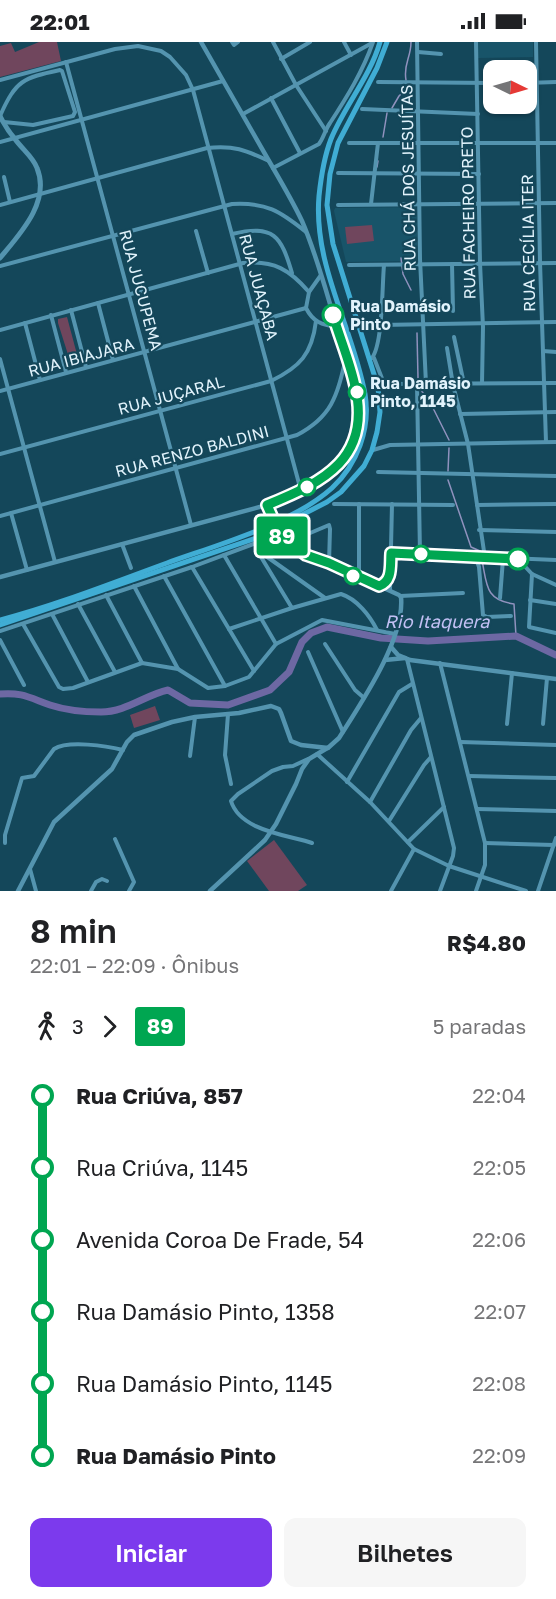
<!DOCTYPE html>
<html lang="pt">
<head>
<meta charset="utf-8">
<style>
  :root { --surface:#fff; --page:#f6f6f6; --text:#202124; --muted:#757577; --accent:#7c3aed }
  body { margin:0; font-family:"Golos Text",sans-serif; background:var(--page); color:var(--text); height:100vh; display:flex; flex-direction:column; font-size:22px; white-space:nowrap }
  * { box-sizing:border-box; margin:0 }
  p { font-size:20px; color:var(--muted) }
  .icon { flex:none; width:33px; height:33px; fill:none; stroke:currentColor; stroke-width:2; stroke-linecap:round; stroke-linejoin:round }
  .map { position:relative; height:849px; overflow:hidden }
  .side { display:flex; flex-direction:column; background:var(--surface); flex:1 }
  .side>* { flex:none }
  .badge { padding:0 12px; border-radius:4px; font-size:21px; line-height:39px }
  .needle { width:39px; rotate:95deg }
  .tools { position:absolute; left:483px; top:18px; display:grid; gap:12px }
  .tools a { display:grid; place-items:center; width:54px; height:54px; border-radius:12px; background:var(--surface); box-shadow:0 2px 4px #0004; font-size:30px }
  .map>.badge { position:absolute; translate:-50% -50%; box-shadow:0 0 0 3px #fff }
  .legs { display:flex; align-items:center; gap:9px; height:66px; padding:0 30px; font-size:20px }
  .legs p { margin-inline-start:auto }
  .headline { display:flex; align-items:center; justify-content:space-between; height:102px; padding:0 30px }
  h1 { font-size:33px; font-weight:600; line-height:45px }
  .action { display:flex; gap:12px; margin-top:auto; padding:12px 30px }
  .action a { flex:1; height:69px; border-radius:12px; background:var(--accent); color:#fff; font-size:24px; font-weight:600; line-height:69px; text-align:center }
  .action a+a { background:var(--page); color:var(--text) }
  ul { padding:0 30px; list-style:none }
  li { display:flex; align-items:center; gap:21px; height:72px; font-size:22px }
  li i { display:grid; place-items:center; width:9px; height:100%; margin:0 8px; background:currentColor }
  li i::after { content:''; width:15px; height:15px; margin:-8px; border:4px solid; border-radius:50%; background:var(--surface) }
  li p { margin-inline-start:auto }
  li:first-child i { background:linear-gradient(#0000 50%,currentColor 0) }
  li:last-child i { background:linear-gradient(currentColor 50%,#0000 0) }
  .status { display:flex; justify-content:space-between; align-items:center; height:42px; padding:0 30px; background:var(--surface); direction:ltr }
  .status svg { height:16px; fill:currentColor }
  .map>svg:first-child { display:block }
  .built { fill:#185469 }
  .green { fill:#70465d }
  .lines { fill:none; stroke-linecap:round; stroke-linejoin:round }
  .stream { stroke:#9092be; stroke-width:1.5 }
  .river { stroke:#6d68a3; stroke-width:7 }
  .minor { stroke:#5494af; stroke-width:4 }
  .tertiary { stroke:#5494af; stroke-width:4.5 }
  .secondary { stroke:#5494af; stroke-width:5 }
  .primary { stroke:#40add4; stroke-width:5 }
  .line-1-casing { stroke:#fff; stroke-width:14 }
  .line-1 { stroke:#00a651; stroke-width:9 }
  .stop-1-dot { fill:#fff; stroke:#00a651; stroke-width:3 }
  .labels { text-anchor:middle; stroke-width:4.5; stroke-linejoin:round; paint-order:stroke }
  .street-label { font-size:16px; fill:#e1f3fc; stroke:#14475a }
  .stop-label { font-size:16px; font-weight:bold; fill:#e1f3fc; stroke:#14475a; text-anchor:start }
  .water-label { font-size:18px; font-style:italic; fill:#c2c0f4; stroke:#14475a }
</style>
</head>
<body>
<div class="status"><b>22:01</b><svg viewBox="0 0 49 12"><path d="M0 12V9h3v3zM5 12V6h3v6zM10 12V3h3v9zM15 12V0h3v12zM26 1h20v11H26zM47 4h2v5h-2z"/></svg></div>
<div class="map">
<svg width="556" height="849" viewBox="0 0 556 849">
  <rect width="100%" height="100%" fill="#14475a"/>
  <g class="built">
    <path d="M478 0H533V15L478 16Z"/>
    <path d="M415 165 417 167V219L346 220 334 169 335 166Z"/>
  </g>
  <g class="green">
    <path d="M39 0H57L61 19 0 35V4L11 1 15 10Z"/>
    <path d="M527 43H533L534 68 508 69V62H526Z"/>
    <path d="M372 183 374 199 347 202 345 185Z"/>
    <path d="M67 275 79 320 71 322 58 281V277Z"/>
    <path d="M155 664 160 678 134 686 130 673Z"/>
    <path d="M274 798 307 843 298 849H269L247 819Z"/>
  </g>
  <g class="lines">
    <g class="stream">
      <path d="M406 38C403 22 411 16 411 0"/>
      <path d="M392 66 399 54 407 46"/>
      <path d="M383 95 387 71"/>
      <path d="M377 125 378 119"/>
      <path d="M401 216 403 232 411 248"/>
      <path d="M417 291 418 336"/>
      <path d="M421 348 431 362 449 398"/>
      <path d="M448 429 449 406"/>
      <path d="M448 438 471 505 480 509"/>
      <path d="M482 518C487 543 485 558 514 562L516 594"/>
    </g>
    <path class="river" d="M0 652C22 650 30 656 50 663 65 668 85 670 101 670 126 670 145 653 168 648L190 661 228 663 270 648 289 630 302 600 311 591 327 585 381 596 428 599 516 594 556 613"/>
    <g class="minor">
      <path d="M232 0 234 3 238 0"/>
      <path d="M273 0 296 43 326 89"/>
      <path d="M344 0 351 13"/>
      <path d="M417 0 420 217 426 342"/>
      <path d="M476 0 480 221 483 285 482 341"/>
      <path d="M536 0 540 220 546 400"/>
      <path d="M418 10 441 12"/>
      <path d="M281 17 310 0"/>
      <path d="M66 20 191 483"/>
      <path d="M0 38 115 7 138 4 161 9 170 15 186 33 193 48 301 449"/>
      <path d="M378 40 494 41"/>
      <path d="M526 41 556 40"/>
      <path d="M271 56 300 111"/>
      <path d="M362 67 478 72"/>
      <path d="M243 72 372 1"/>
      <path d="M0 74C16 38 23 36 60 28L62 29 75 70 73 74 33 83 4 80"/>
      <path d="M0 100 223 39"/>
      <path d="M349 101H556"/>
      <path d="M273 126 319 102C324 95 325 88 330 81 347 55 363 29 373 0"/>
      <path d="M338 131 479 132"/>
      <path d="M4 135 10 160"/>
      <path d="M371 162 378 101"/>
      <path d="M0 163 207 106C234 103 245 108 269 119"/>
      <path d="M338 163 556 161"/>
      <path d="M196 189 208 231"/>
      <path d="M232 192C274 182 281 194 292 231"/>
      <path d="M452 222 453 269"/>
      <path d="M349 223 556 221"/>
      <path d="M0 224 232 162C266 160 280 169 306 190"/>
      <path d="M321 233 309 250 306 266C313 280 322 283 337 285"/>
      <path d="M98 261 113 318"/>
      <path d="M71 268 86 325"/>
      <path d="M51 273 66 330"/>
      <path d="M25 281 40 338"/>
      <path d="M380 283 556 280"/>
      <path d="M0 288 243 221C274 218 290 228 309 250"/>
      <path d="M454 295 464 342"/>
      <path d="M447 306 453 343 468 402 485 516"/>
      <path d="M543 309 556 310"/>
      <path d="M372 316C383 301 382 244 384 223"/>
      <path d="M374 316 383 339 387 342 556 341"/>
      <path d="M0 317 55 520"/>
      <path d="M417 343 420 512"/>
      <path d="M0 349 306 266"/>
      <path d="M460 372 556 370"/>
      <path d="M373 408 390 403 556 400"/>
      <path d="M0 412 271 339C300 325 312 312 316 279"/>
      <path d="M378 430 556 434"/>
      <path d="M334 462 453 463"/>
      <path d="M477 463 556 462"/>
      <path d="M11 471 27 528"/>
      <path d="M0 474 297 393C333 374 337 353 346 316"/>
      <path d="M479 488 556 490"/>
      <path d="M289 500 329 483 330 487 329 521"/>
      <path d="M122 502 131 526"/>
      <path d="M256 507 325 556"/>
      <path d="M258 510 292 566"/>
      <path d="M391 511 556 518"/>
      <path d="M224 513 276 602"/>
      <path d="M476 516 479 525 483 573 487 575 511 574"/>
      <path d="M519 518 532 532 556 543"/>
      <path d="M192 525 254 629"/>
      <path d="M532 532 529 585 556 591"/>
      <path d="M164 534 225 644"/>
      <path d="M359 536V462"/>
      <path d="M134 544 178 627"/>
      <path d="M390 548 392 462"/>
      <path d="M106 553 142 621"/>
      <path d="M400 554 463 551"/>
      <path d="M500 556 503 517"/>
      <path d="M530 558 556 562"/>
      <path d="M78 562 115 630"/>
      <path d="M52 572 88 640"/>
      <path d="M23 582 59 645 63 647 73 646 142 621 178 627 208 646 225 644 249 635 276 602 322 578 395 592"/>
      <path d="M229 587 292 566 341 552C357 557 370 574 377 588"/>
      <path d="M0 589 192 525 280 492"/>
      <path d="M0 598 24 643"/>
      <path d="M325 602 355 648 363 655"/>
      <path d="M308 610 343 690"/>
      <path d="M407 617 454 806 453 814 440 849"/>
      <path d="M440 621 485 801V823L476 849"/>
      <path d="M228 672 225 713 231 742"/>
      <path d="M507 682 512 631"/>
      <path d="M543 682 547 636"/>
      <path d="M460 700 556 703"/>
      <path d="M317 712 370 760 414 807 449 824 526 849"/>
      <path d="M190 714 195 675"/>
      <path d="M308 717 293 724 283 725 272 729 238 752 231 759C240 789 288 793 312 801"/>
      <path d="M469 734 556 736"/>
      <path d="M347 740 399 650 412 642"/>
      <path d="M370 760 411 688 421 676"/>
      <path d="M477 767 556 769"/>
      <path d="M389 779 424 723 431 715"/>
      <path d="M115 797 134 840 129 849"/>
      <path d="M408 800 444 765"/>
      <path d="M5 801V793L22 736 34 734 54 707C68 698 107 704 123 708"/>
      <path d="M485 801 554 803"/>
      <path d="M30 827 36 849"/>
      <path d="M91 849 96 840 102 837 107 839"/>
      <path d="M391 849 414 807"/>
      <path d="M538 849 556 796"/>
    </g>
    <g class="tertiary">
      <path d="M0 535 267 463C300 450 339 436 353 401 368 366 351 329 340 295 328 257 318 216 302 179 292 158 280 138 269 119 246 79 224 40 201 0"/>
      <path d="M391 605 398 613 410 618 556 637"/>
      <path d="M385 618 405 616"/>
      <path d="M18 849 54 780 112 727 127 700 134 693 172 680 195 675 239 671 271 664 279 667 281 671 291 699 301 703 328 706"/>
      <path d="M210 849 265 798 276 782 296 742 302 727 309 717 329 705 339 696C361 661 405 597 401 555L399 553 329 521 306 513 280 492 267 463"/>
    </g>
    <path class="secondary" d="M0 74C4 82 9 90 15 97 22 107 33 115 37 126 51 160 19 193 0 216"/>
    <g class="primary">
      <path d="M0 578C57 563 112 541 167 521 217 503 292 482 332 446 357 423 371 386 365 352 353 286 313 223 319 154 321 135 324 115 331 97 345 63 370 35 380 0"/>
      <path d="M0 583 259 495 327 460 341 450 364 424 372 408 377 390 380 370 378 345 333 202 327 163 330 132 338 101 377 26 387 0"/>
    </g>
  </g>
  <g class="lines">
    <defs>
      <path id="line-1" d="M333 273C340 297 350 320 355 344 372 416 324 440 267 463L280 492 306 513 329 521 379 544C393 539 390 524 391 511L518 517"/>
    </defs>
    <use href="#line-1" class="line-1-casing"/>
    <use href="#line-1" class="line-1"/>
  </g>
  <g class="stop-1-dot">
    <circle cx="333" cy="273" r="10"/>
    <circle cx="357" cy="350" r="8"/>
    <circle cx="307" cy="445" r="8"/>
    <circle cx="421" cy="512" r="8"/>
    <circle cx="518" cy="517" r="10"/>
    <circle cx="353" cy="534" r="8"/>
  </g>
  <g class="labels">
    <g class="street-label">
      <text transform="translate(408 136) rotate(-91)" y="6">RUA CHÁ DOS JESUÍTAS</text>
      <text transform="translate(468 171) rotate(-91)" y="6">RUA FACHEIRO PRETO</text>
      <text transform="translate(528 201) rotate(-91)" y="6">RUA CECÍLIA ITER</text>
      <text transform="translate(259 245) rotate(75)" y="6">RUA JUAÇABA</text>
      <text transform="translate(141 248) rotate(75)" y="6">RUA JUCUPEMA</text>
      <text transform="translate(81 315) rotate(-15)" y="6">RUA IBIAJARA</text>
      <text transform="translate(171 353) rotate(-15)" y="6">RUA JUÇARAL</text>
      <text transform="translate(192 409) rotate(-15)" y="6">RUA RENZO BALDINI</text>
    </g>
    <g class="stop-label">
      <text x="350" y="270">Rua Damásio<tspan x="350" dy="18">Pinto</tspan></text>
      <text x="370" y="347">Rua Damásio<tspan x="370" dy="18">Pinto, 1145</tspan></text>
    </g>
    <g class="water-label">
      <text x="437" y="586">Rio Itaquera</text>
    </g>
  </g>
</svg>
<div class="tools">
<a><svg class="needle" viewBox="-14 -14 28 28"><path d="M0-13l5 13h-10z" fill="#e53935"/><path d="M0 13l5-13h-10z" fill="#757577"/></svg></a>
</div>
<b class="badge" style="left:282px;top:494px;background:#00a651;color:#fff">89</b>
</div>
<section class="side">
<div class="headline"><div><h1>8 min</h1><p>22:01 – 22:09 · Ônibus</p></div><b>R$4.80</b></div>
<div class="legs"><svg class="icon" aria-label="walk" viewBox="0 0 24 24"><circle cx="13" cy="4" r="2"/><path d="M13 8l-2 6 4 7M11 14l-3 7M7 12l3-4h3l4 4"/></svg>3<svg class="icon" aria-label="forward" viewBox="0 0 24 24"><path d="M9 5l7 7-7 7"/></svg><b class="badge" style="background:#00a651;color:#fff">89</b><p>5 paradas</p></div>
<ul>
<li><i style="color:#00a651"></i><b>Rua Criúva, 857</b><p>22:04</p></li>
<li><i style="color:#00a651"></i><span>Rua Criúva, 1145</span><p>22:05</p></li>
<li><i style="color:#00a651"></i><span>Avenida Coroa De Frade, 54</span><p>22:06</p></li>
<li><i style="color:#00a651"></i><span>Rua Damásio Pinto, 1358</span><p>22:07</p></li>
<li><i style="color:#00a651"></i><span>Rua Damásio Pinto, 1145</span><p>22:08</p></li>
<li><i style="color:#00a651"></i><b>Rua Damásio Pinto</b><p>22:09</p></li>
</ul>
<div class="action"><a>Iniciar</a><a>Bilhetes</a></div>
</section>
</body>
</html>
